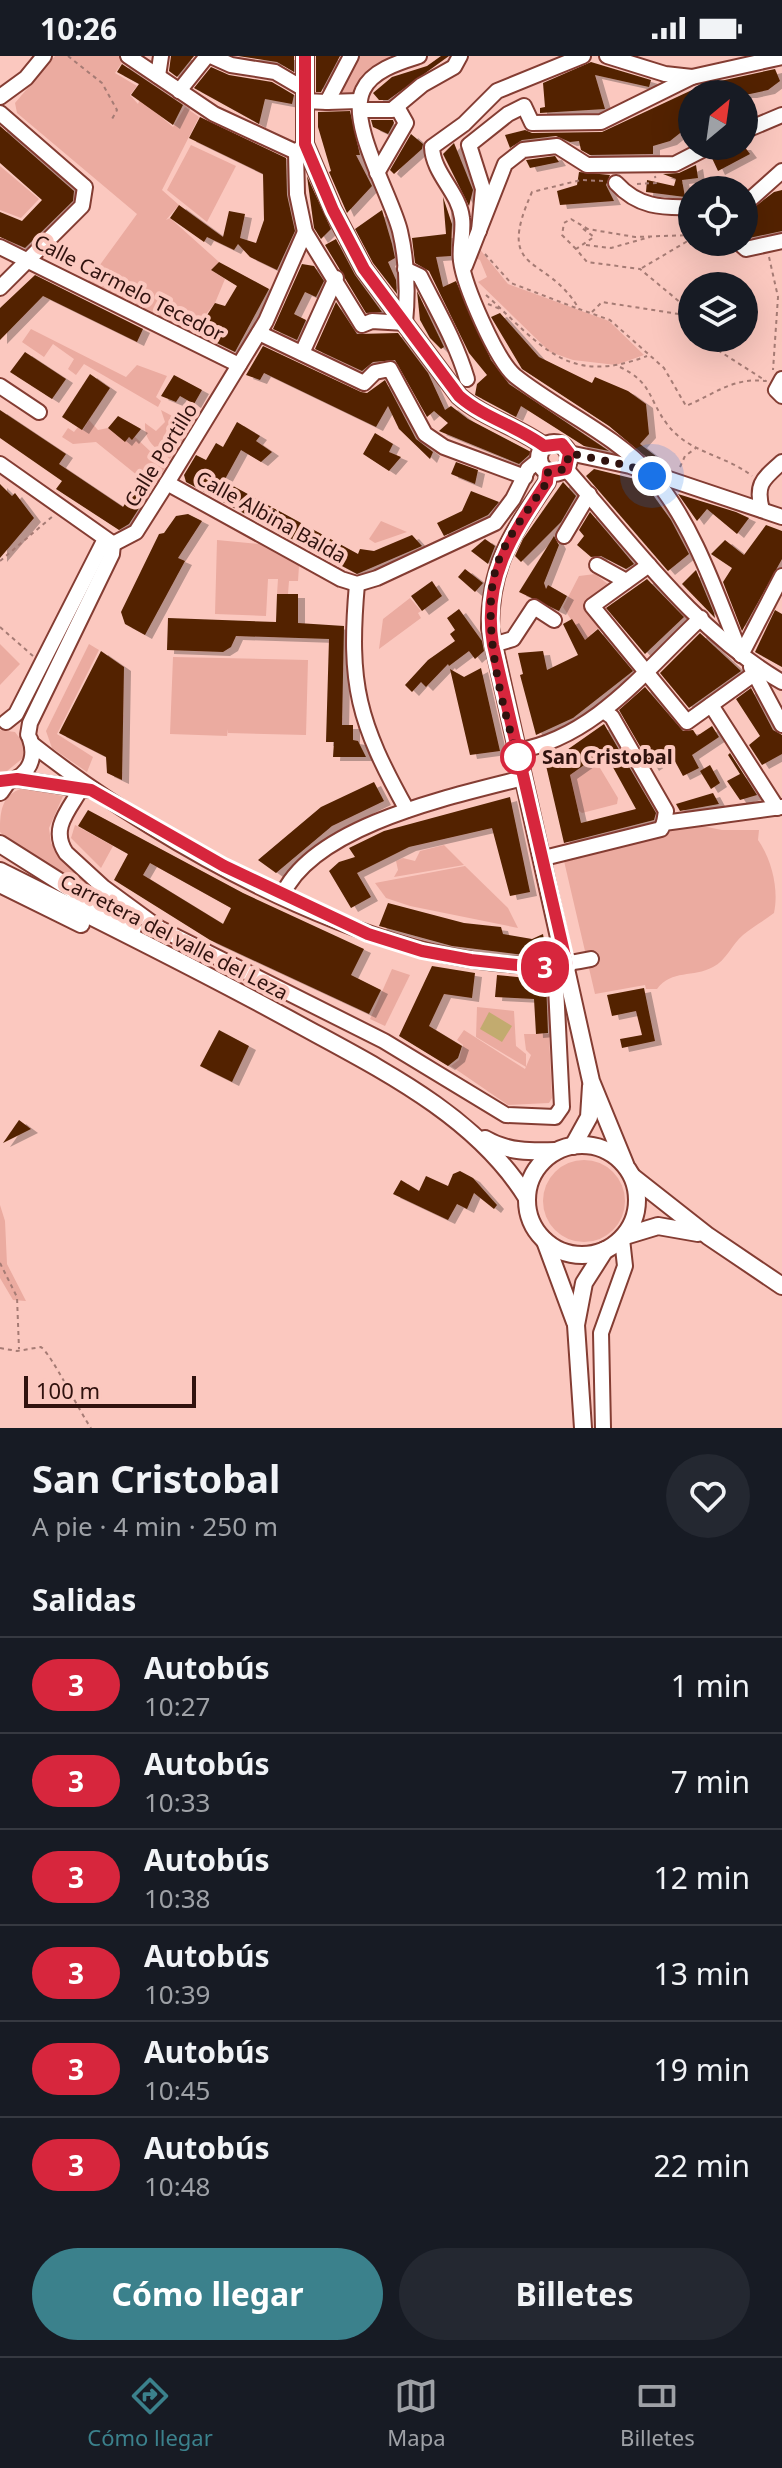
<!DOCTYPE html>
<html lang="es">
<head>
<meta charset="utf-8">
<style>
  :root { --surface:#171b24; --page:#242831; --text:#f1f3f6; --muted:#9ea1a6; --line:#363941; --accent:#3b818c }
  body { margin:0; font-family:"Noto Sans",sans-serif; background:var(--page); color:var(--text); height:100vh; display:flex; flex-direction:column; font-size:30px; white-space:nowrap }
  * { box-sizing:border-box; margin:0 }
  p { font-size:26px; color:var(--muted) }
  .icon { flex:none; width:44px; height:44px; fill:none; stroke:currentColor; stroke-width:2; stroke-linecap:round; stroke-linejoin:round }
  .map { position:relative; height:1372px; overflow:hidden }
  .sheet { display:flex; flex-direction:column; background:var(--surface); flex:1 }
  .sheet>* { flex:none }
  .badge { padding:0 16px; border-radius:26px; font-size:28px; line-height:52px }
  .needle { width:52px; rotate:29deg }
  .controls { position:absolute; left:678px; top:24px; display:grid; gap:16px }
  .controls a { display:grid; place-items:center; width:80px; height:80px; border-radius:50%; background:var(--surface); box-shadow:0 8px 32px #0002; font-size:40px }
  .scale { position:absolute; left:24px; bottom:20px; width:172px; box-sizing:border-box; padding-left:8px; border:4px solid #30120e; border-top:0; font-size:22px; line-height:28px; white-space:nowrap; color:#30120e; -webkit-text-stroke:6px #fbc8bf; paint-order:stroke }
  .you { position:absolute; width:40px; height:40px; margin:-20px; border:6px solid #fff; border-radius:50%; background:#1a73e8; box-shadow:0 0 0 12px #1a73e833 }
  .map>.badge { position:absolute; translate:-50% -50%; box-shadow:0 0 0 4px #fff }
  h2 { padding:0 32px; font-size:30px; line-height:72px }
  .round { display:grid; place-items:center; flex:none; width:84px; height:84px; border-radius:42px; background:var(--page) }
  .headline { display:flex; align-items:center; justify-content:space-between; height:136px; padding:0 32px }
  h1 { font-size:38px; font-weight:700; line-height:60px }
  .cta { display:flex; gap:16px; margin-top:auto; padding:16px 32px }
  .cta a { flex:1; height:92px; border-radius:48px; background:var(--accent); color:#fff; font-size:32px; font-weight:700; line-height:92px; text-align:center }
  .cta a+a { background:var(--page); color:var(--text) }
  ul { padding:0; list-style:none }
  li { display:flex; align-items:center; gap:24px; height:96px; padding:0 32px; border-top:2px solid var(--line) }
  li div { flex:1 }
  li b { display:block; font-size:30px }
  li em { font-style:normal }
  li .badge { min-width:88px; font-weight:700; text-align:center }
  .status { display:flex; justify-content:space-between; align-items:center; height:56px; padding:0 40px; background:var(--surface); direction:ltr }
  .status svg { height:22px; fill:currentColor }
  .tabs { display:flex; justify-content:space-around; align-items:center; height:112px; border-top:2px solid var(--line); background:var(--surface); font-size:22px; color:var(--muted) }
  .tabs a { display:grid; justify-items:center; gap:4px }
  .tabs .on { color:var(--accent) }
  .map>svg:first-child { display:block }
  .green { fill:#ebaba0 }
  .water { fill:#c2ab6f }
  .building { fill:#522201; fill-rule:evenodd; filter:url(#shadow) }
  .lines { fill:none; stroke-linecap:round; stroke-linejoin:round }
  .minor-casing { stroke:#843d33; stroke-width:18 }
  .major-casing { stroke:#843d33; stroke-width:20 }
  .path { stroke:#a57b74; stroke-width:2; stroke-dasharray:4 4; stroke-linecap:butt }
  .minor { stroke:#fff; stroke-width:14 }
  .major { stroke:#fff; stroke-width:16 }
  .line-casing { stroke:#fff; stroke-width:18 }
  .line { stroke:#d7263d; stroke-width:12 }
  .walk { stroke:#30120e; stroke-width:8; stroke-dasharray:0 14.4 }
  .stop-dot { fill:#fff; stroke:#d7263d; stroke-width:4 }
  .labels { text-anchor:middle; stroke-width:8; stroke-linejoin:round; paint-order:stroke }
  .street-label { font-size:20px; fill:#30120e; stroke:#fbc8bf }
  .stop-label { font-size:20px; font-weight:bold; fill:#30120e; stroke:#fbc8bf; text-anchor:start }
</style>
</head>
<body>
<div class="status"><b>10:26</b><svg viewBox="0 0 49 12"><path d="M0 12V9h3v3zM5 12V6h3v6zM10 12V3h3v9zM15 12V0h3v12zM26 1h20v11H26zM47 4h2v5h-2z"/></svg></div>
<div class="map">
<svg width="782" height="1372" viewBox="0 0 782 1372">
  <defs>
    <filter id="shadow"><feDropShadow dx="7" dy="4" stdDeviation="0" flood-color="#0004"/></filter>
  </defs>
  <rect width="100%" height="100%" fill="#fbc8bf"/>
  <g class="green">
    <path d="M55 0H122L125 2 115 17 137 30 130 39 138 48 140 43 173 71 185 51 199 61 162 134 179 149 166 164 170 162 219 206 211 214 225 223 215 247 190 278 86 228 137 158 17 57 15 47Z"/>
    <path d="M357 0H395L357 42H333Z"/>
    <path d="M191 89 236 110 207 166 167 134Z"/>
    <path d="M0 110 39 143 21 162 0 154Z"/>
    <path d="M478 191 508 228 609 265 644 299 616 309 573 304 550 296 478 226 487 221 480 204 475 202Z"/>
    <path d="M31 273 126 321 137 309 167 320 156 341 161 345 158 351 84 308 76 319 68 313 74 303 53 288 44 301 22 286Z"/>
    <path d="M161 354 191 370 170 403C156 392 144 386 145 367L156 375 165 366Z"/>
    <path d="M89 364 98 374 108 372 132 383 135 381 166 410 153 432 96 386 73 388 62 381 68 372 74 376 78 371 83 374Z"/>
    <path d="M381 465 407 476 375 487 369 483Z"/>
    <path d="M217 484 259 488 299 510 298 525H289L288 538H277L278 523H268L266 560 215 558Z"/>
    <path d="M595 518 613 532 588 550 601 570 591 578 595 583 588 590 563 551 579 520Z"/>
    <path d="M410 542 421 555 418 557 421 562 379 593 383 563Z"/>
    <path d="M0 588 20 608 0 629Z"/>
    <path d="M89 588 99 594 57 678 93 701 87 716 52 692 46 675Z"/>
    <path d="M173 601 308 604 306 679 228 677V673L227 680 170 678Z"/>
    <path d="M0 674 15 676 24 688 23 702 7 715H0Z"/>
    <path d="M594 702 618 742 617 748 582 757 578 754 570 719Z"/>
    <path d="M23 732 63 740 49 772 51 787 97 838 12 789 0 776C0 756 1 739 23 732Z"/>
    <path d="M692 768 722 774H759L758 784C772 804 779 834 774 857 764 865 752 871 743 879 732 888 726 905 713 911 693 922 672 913 657 933H646L645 929 595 938 564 805Z"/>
    <path d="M75 769 113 790 101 812 71 782Z"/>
    <path d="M444 789 464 809 394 821 398 814 396 805 403 802 415 805 420 795Z"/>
    <path d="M465 810 508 852 518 872 410 850 386 842 375 827Z"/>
    <path d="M392 913 410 919 385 970 370 963Z"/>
    <path d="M477 951 514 955 516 990 526 998V1011L476 981Z"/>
    <path d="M464 974 525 1013 531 999 526 994 524 978H549L552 1042 549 1047 508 1049 451 1010 459 1004 463 989 457 984Z"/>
    <circle cx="584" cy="1145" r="41"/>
    <path d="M0 1149 5 1165 7 1208 26 1245 13 1244 0 1222Z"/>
  </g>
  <path class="water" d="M489 956 512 970 502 986 480 973Z"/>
  <g class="building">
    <path d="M171 0H194L177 21 169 15Z"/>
    <path d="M238 0H294V16L277 6Z"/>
    <path d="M316 0H340L321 36H316Z"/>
    <path d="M441 0H449L388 44H379L373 37 392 21 427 10Z"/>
    <path d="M591 6 651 24 649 31 595 19 605 53 540 57V52L545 51 543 27Z"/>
    <path d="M122 8 183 49 173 69 131 39 139 28 117 16Z"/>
    <path d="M211 11 229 19 272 26 294 39 292 48 265 43 259 68 194 32Z"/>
    <path d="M775 13 780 25 768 34 750 38H715L711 27Z"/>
    <path d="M692 34V61L686 48 689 70 670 85 653 90V98L590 99 581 94 579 85 570 86 556 80 522 84 510 92 505 79 525 74 532 77 602 76Z"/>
    <path d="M350 55 360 99H356L372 130 347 157 329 116 331 115 318 71V56Z"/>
    <path d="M200 61 286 102 287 139 295 175 277 214 250 201 238 188 234 194 207 181 204 186 170 162 179 149 223 181 229 155 245 158 240 182 256 187 264 164 263 118 189 82Z"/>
    <path d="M371 64H393L394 67 388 78 373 71Z"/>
    <path d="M0 70 74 135 73 145 25 192 0 181V156L22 165 42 144 0 107Z"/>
    <path d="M411 78 423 88 422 93 394 118 390 114Z"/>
    <path d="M454 87 473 134 469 150 443 98Z"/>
    <path d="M728 90H744L750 98 718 115 711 100Z"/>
    <path d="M555 100 559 106 530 112 526 104Z"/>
    <path d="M696 109 698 122 682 124 685 141 646 136 647 124 674 130 676 123 663 118 679 117Z"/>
    <path d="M579 116 610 119 606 129 614 145 560 149 557 135 577 129Z"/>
    <path d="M307 120 331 173 321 183 314 172Z"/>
    <path d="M782 134V175L749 182 744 178V159L774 136Z"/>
    <path d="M443 141 452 168 451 200 436 201 443 231 456 225 491 304 509 328 609 395 584 390 521 350 516 361 475 339 477 328 487 319 469 297 429 215 415 207 412 182 446 178Z"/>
    <path d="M382 154 392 188 395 202 388 206 396 224 397 238 373 207 355 173Z"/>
    <path d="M336 183 355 219 382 256 366 257 325 189Z"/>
    <path d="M219 206 269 233 235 296 201 279 198 273 215 247 225 250 237 230 211 214Z"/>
    <path d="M302 208 314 210 324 225 316 241 305 236 294 258 306 264 297 284 273 273Z"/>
    <path d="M35 219 143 273 137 286 43 240 0 284V252Z"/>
    <path d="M417 235 444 291 441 293 430 282 420 264Z"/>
    <path d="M336 246 357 278 398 277 428 317 445 354 451 350 468 363 531 396 529 399 519 408 439 375 448 367 434 355 427 361 395 304 373 306 362 315 315 293Z"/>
    <path d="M500 257 539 301 592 327 595 321 628 335 646 348 649 378 640 388 657 401 652 406 609 370 522 313 491 261Z"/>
    <path d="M263 290 361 336 367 337 385 324 416 383 433 396 430 403 399 373 388 350 376 371 264 317 260 324 246 319Z"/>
    <path d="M25 296 66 323 52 343 10 316Z"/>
    <path d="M90 318 110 332 82 374 62 361Z"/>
    <path d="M174 319 202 334 194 348 180 340 176 346 161 340Z"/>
    <path d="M0 354 66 398 59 408 123 451 141 422 152 432 129 468 119 474 56 433 62 425 0 382Z"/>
    <path d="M118 360 141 373 132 384 129 381 125 386 108 372Z"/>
    <path d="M237 366 260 380 256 385 272 396 261 406 241 394 224 425 358 498 360 493 374 495 412 479 422 490 357 518 186 426 184 419 196 399 206 404 216 387 223 391Z"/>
    <path d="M375 377 393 388 389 396 401 401 389 415 363 398Z"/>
    <path d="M456 406 478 414 475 428 451 418Z"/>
    <path d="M594 413 643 425 671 464 689 498 668 515 586 420Z"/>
    <path d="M563 426 576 440 561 466 521 506 515 500 523 483Z"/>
    <path d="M0 428 12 440 15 437 34 462 0 502Z"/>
    <path d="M471 435 499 446 488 459 444 480 437 467 462 455Z"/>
    <path d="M678 438 736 456 749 462 737 478 707 453 697 465Z"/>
    <path d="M590 456 608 477 634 508 626 513 601 500 591 501 577 489 584 480 579 474Z"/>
    <path d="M188 458 202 465 178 502 185 505 145 579 125 568 121 556 159 478 164 477 176 460Z"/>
    <path d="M766 469 782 475V503L742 575 723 526 732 512 711 498 725 484 744 499Z"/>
    <path d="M554 480 559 489 544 527 546 533 548 529 567 540 559 555 519 536Z"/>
    <path d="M485 483 495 490 488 508 471 495Z"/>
    <path d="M465 513 483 527 475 536 458 521Z"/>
    <path d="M696 514 714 557 715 562 682 528Z"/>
    <path d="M647 523 684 561 645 598 606 552Z"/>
    <path d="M432 525 442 540 422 555 411 540Z"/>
    <path d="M277 538H298V567L344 570 342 669H353V684L358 685 366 701H333L334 686H326L329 583 236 580 231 591 223 596 167 594 168 562 276 566Z"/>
    <path d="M459 553 482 585 484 595 475 603 469 595 449 610 448 608 426 631 421 626 412 636 405 629 428 604 455 585 450 578 455 574 447 562Z"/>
    <path d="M775 554 782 558V611L755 596Z"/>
    <path d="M572 563 585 584 598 573 633 615 573 662 536 679 520 619 523 618 518 597 543 595 547 614 578 599 563 568Z"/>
    <path d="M700 577 741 615 689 652 660 617Z"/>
    <path d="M101 595 124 611 122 724 107 717 106 701 59 677Z"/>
    <path d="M481 612 500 695 470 699 450 613 464 621Z"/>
    <path d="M645 631 683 675 693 674 697 680 712 670 719 681 692 699 699 712 683 720 671 698 652 711 619 654Z"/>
    <path d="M751 632 773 674 782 679V698L762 709 749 689 760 680 736 643Z"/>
    <path d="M604 668 656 757 654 764 564 787 544 701 564 696ZM604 695 636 753 581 767 570 719Z"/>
    <path d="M730 697 757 739 740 744 727 725 740 718 728 699Z"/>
    <path d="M710 709 720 727 711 733 700 715Z"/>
    <path d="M374 726 384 745 332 770 276 817 258 804 321 751Z"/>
    <path d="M713 737 719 748 680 755 676 748Z"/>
    <path d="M510 741 530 836 510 840 492 772 409 791 357 817 371 841 351 852 329 815 339 806 355 801 349 792 384 775Z"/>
    <path d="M88 754 243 837 364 893 351 919 381 934 369 958 210 884 114 824 128 798 78 770ZM150 807 231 852 223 868 143 819Z"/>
    <path d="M388 847 464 867 501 871 503 878 532 883 543 878 546 895 524 899 452 890 379 870Z"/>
    <path d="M432 910 475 917 472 942 444 938 429 970 462 990 458 1002 448 1010 399 980Z"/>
    <path d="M497 919 546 924 548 977 536 978 534 943 495 941Z"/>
    <path d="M644 932 655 985 622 992 620 983 642 979 636 955 612 960 607 939Z"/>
    <path d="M219 974 249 990 232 1026 200 1010Z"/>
    <path d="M19 1064 31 1073 3 1087Z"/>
    <path d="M460 1115 473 1122 497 1149 494 1153 474 1137 467 1153 457 1148 448 1164 393 1138 401 1124 419 1135 426 1120 448 1130 453 1118Z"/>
  </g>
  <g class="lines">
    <defs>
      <g id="minor">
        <path d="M128 0 214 58 296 96 302 91"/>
        <path d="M211 0 231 9 275 16 304 33"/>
        <path d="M583 0 497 35 464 68 432 91C433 118 459 136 462 162 464 176 459 191 461 205 464 229 496 304 515 320 559 355 613 377 652 420 693 466 718 542 741 599"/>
        <path d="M607 0 665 18 692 21 782 1"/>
        <path d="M158 20 161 0"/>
        <path d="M179 35 207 0"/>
        <path d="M0 41 26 22 44 0"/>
        <path d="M304 45 327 46 351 0"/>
        <path d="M327 46 359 45"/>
        <path d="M361 54H392L422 29 454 11 460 0"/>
        <path d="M0 57 85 131 82 150 0 232"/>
        <path d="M744 75 782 59"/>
        <path d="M296 96 297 138 305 176 362 269 372 265 405 267C408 237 407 205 400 175 392 141 347 67 363 34 372 14 400 6 419 0"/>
        <path d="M377 117 406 67 397 51"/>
        <path d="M616 127C638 151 661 152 692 151"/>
        <path d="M744 149 782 115"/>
        <path d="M479 175 483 133 469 89 508 58 524 50 532 67 601 66 692 21"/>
        <path d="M738 186 746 193 782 185"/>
        <path d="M0 191 239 309"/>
        <path d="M465 210 505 108 523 94 557 90 587 109 675 108 710 90"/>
        <path d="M405 213 420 220C437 254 456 286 467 323"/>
        <path d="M259 277 364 327 375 316 390 313 425 378 444 391 525 421"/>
        <path d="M302 297 336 222"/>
        <path d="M782 323 776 334 782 340"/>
        <path d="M0 330 39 356"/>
        <path d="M569 397 630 410 782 461"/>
        <path d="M0 408 112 487"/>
        <path d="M566 413C632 487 694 575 782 626"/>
        <path d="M167 427 341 523 357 528 377 522 495 467 513 443 528 413 539 404"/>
        <path d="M762 454C755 428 763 423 782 406"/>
        <path d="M564 480 589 438"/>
        <path d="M113 488 136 476 167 427 266 265 305 176"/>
        <path d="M597 509 626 525"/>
        <path d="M649 509 592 550 687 666 754 618"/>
        <path d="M357 528C348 629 358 666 407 754"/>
        <path d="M493 589 513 583 534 551 554 564"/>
        <path d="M741 599 782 520"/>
        <path d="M751 611 782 669"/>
        <path d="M711 649 777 752"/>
        <path d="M605 656 612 661 666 755 664 767"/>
        <path d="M6 666 16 658 105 483"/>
        <path d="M28 679 30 667 112 498 113 488"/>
        <path d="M32 688C162 791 421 941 591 903"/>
        <path d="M516 695C595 682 645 614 701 562"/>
        <path d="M17 723 88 734"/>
        <path d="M0 726C24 726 38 706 30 683"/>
        <path d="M81 733C68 755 50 773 66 797L103 831 159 872 384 985 506 1059 555 1061 562 1051 555 911"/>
        <path d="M544 802 661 773 664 767 782 751"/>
        <path d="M282 840C313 769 454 740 523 722"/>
        <path d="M603 1372 601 1277 625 1210 622 1183"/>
      </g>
      <g id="major">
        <path d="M305 0V88L333 154 364 213 459 340C484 362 517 370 544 390"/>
        <circle cx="554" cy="402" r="15"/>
        <path d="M548 416 547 426C512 478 490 508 490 572L591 1025 625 1108"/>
        <path d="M0 736 7 726"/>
        <path d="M0 788 133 872"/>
        <path d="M0 815C96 863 192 910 287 962 372 1009 474 1056 527 1142"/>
        <path d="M0 828 81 868"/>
        <path d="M485 1083C507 1096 531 1096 556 1095"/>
        <circle cx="582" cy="1144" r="55"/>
        <path d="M573 1090 589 1061 591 1030"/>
        <path d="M633 1121 708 1180 782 1230"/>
        <path d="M625 1180 658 1170 698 1177"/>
        <path d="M545 1185 575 1266"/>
        <path d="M583 1372 576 1269 584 1227 605 1194"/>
      </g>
    </defs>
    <use href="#minor" class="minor-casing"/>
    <use href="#major" class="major-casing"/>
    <g class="path">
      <path d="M68 0 102 27 117 54 112 63"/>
      <path d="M603 125 581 124 532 136C494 221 546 196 579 253L610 264 664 312 686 350C715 338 733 321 766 325L699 282"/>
      <path d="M637 128 656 127 655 120"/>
      <path d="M692 179 635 181 582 172 594 181 576 193 587 206 640 213 681 247 692 273"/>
      <path d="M586 189 611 192 650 181"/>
      <path d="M576 193 562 179 564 167 571 163 588 173"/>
      <path d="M485 198 511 227 576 252"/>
      <path d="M769 201 778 241 773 314"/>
      <path d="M642 212 686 186 687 180"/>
      <path d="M486 239C541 289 567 331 647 300"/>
      <path d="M488 248 500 253"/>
      <path d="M592 256 602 246 685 259"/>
      <path d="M620 311C653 327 648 343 667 368 688 397 726 399 752 420"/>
      <path d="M680 411 685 400 696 392"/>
      <path d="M0 505 53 460"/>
      <path d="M0 571 33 600"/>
      <path d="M0 1207 17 1241 19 1293"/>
      <path d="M0 1292 17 1295 41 1291C52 1299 79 1355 91 1372"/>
    </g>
    <use href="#minor" class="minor"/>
    <use href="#major" class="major"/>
  </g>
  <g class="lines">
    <defs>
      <path id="line" d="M0 725 17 723 91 734 224 810 368 878 422 895 471 904 536 911 567 909 493 589C482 523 512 479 547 426L548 416 566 413 569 397 562 388 544 390C517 370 484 362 459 340L364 213 333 154 305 88V0"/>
    </defs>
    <use href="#line" class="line-casing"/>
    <use href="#line" class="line"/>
    <path class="walk" d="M518 701C501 648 479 559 498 506 509 477 530 452 547 426L548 416 566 413 569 397 630 410 652 420"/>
  </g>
  <circle class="stop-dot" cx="518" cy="701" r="16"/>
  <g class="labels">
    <g class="street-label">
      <text transform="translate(129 232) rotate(27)" y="7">Calle Carmelo Tecedor</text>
      <text transform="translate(161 399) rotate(-58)" y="7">Calle Portillo</text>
      <text transform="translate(271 461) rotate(29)" y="7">Calle Albina Balda</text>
      <text transform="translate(174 881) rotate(27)" y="7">Carretera del valle del Leza</text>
    </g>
    <g class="stop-label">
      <text x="542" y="708">San Cristobal</text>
    </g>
  </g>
</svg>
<div class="controls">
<a><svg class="needle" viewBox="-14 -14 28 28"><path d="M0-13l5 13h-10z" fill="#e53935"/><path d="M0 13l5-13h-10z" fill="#9ea1a6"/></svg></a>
<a><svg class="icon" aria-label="locate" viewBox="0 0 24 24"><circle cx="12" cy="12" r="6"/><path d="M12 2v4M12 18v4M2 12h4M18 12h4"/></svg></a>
<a><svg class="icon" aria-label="layers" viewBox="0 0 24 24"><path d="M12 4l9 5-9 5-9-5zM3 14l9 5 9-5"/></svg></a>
</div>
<div class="scale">100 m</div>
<div class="you" style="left:652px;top:420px"></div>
<b class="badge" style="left:545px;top:911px;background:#d7263d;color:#fff">3</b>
</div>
<section class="sheet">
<div class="headline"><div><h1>San Cristobal</h1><p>A pie · 4 min · 250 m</p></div><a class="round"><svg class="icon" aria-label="heart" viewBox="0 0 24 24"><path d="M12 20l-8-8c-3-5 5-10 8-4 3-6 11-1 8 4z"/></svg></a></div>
<h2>Salidas</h2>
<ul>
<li><span class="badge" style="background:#d7263d;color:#fff">3</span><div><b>Autobús</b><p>10:27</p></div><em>1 min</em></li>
<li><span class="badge" style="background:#d7263d;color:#fff">3</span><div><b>Autobús</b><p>10:33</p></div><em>7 min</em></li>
<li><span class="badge" style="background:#d7263d;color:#fff">3</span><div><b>Autobús</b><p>10:38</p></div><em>12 min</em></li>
<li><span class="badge" style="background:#d7263d;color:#fff">3</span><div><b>Autobús</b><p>10:39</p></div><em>13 min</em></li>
<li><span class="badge" style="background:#d7263d;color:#fff">3</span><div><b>Autobús</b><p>10:45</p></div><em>19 min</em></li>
<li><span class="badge" style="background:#d7263d;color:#fff">3</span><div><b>Autobús</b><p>10:48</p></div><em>22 min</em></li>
</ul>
<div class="cta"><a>Cómo llegar</a><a>Billetes</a></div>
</section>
<nav class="tabs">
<a class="on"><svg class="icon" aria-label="directions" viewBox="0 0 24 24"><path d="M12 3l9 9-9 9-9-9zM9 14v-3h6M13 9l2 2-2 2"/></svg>Cómo llegar</a>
<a><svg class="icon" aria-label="map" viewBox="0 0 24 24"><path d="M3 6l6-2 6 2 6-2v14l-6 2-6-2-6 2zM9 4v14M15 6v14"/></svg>Mapa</a>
<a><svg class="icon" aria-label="tickets" viewBox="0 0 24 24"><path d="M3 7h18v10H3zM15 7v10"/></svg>Billetes</a>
</nav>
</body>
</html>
